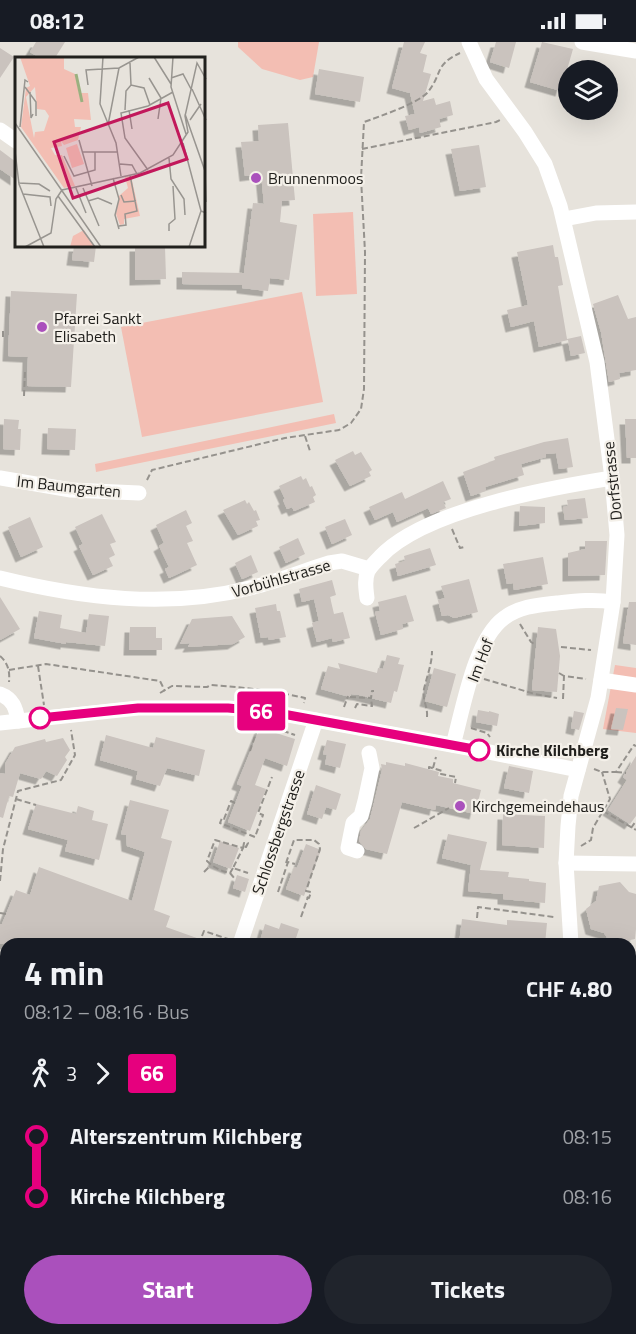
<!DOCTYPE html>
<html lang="en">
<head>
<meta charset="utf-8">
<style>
  :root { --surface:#171b24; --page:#20242c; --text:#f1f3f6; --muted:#9ea1a6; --accent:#aa50bc }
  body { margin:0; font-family:"Titillium Web",sans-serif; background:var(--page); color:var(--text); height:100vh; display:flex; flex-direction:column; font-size:22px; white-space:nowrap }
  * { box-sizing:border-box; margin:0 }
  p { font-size:20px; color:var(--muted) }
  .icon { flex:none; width:33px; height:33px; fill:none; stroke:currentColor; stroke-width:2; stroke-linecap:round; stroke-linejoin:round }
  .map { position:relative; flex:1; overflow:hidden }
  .panel { position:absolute; left:0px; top:896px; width:636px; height:398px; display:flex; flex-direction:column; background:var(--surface); border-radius:18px 18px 0 0; box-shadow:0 6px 24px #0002 }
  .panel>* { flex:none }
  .badge { padding:0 12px; border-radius:4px; font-size:21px; line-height:39px }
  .tools { position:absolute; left:558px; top:18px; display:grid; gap:12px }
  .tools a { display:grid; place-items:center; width:60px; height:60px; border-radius:50%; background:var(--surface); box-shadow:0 6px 24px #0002; font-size:30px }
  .map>.badge { position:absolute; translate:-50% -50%; box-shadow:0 0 0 3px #fff }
  .legs { display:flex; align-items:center; gap:9px; height:66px; padding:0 24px; font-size:20px }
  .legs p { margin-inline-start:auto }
  .head { display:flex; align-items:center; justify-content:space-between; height:102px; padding:0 24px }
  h1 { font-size:33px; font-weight:700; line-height:45px }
  .cta { display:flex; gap:12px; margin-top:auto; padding:12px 24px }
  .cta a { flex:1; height:69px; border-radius:36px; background:var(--accent); color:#fff; font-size:24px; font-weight:700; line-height:69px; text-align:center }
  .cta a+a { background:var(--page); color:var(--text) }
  ul { padding:0 24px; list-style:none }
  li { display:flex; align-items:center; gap:21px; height:60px; font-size:22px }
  li i { display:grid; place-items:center; width:9px; height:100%; margin:0 8px; background:currentColor }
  li i::after { content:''; width:15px; height:15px; margin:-8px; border:4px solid; border-radius:50%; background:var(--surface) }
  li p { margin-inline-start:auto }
  li:first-child i { background:linear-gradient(#0000 50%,currentColor 0) }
  li:last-child i { background:linear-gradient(currentColor 50%,#0000 0) }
  .status { display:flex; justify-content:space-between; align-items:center; height:42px; padding:0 30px; background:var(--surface); direction:ltr }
  .status svg { height:16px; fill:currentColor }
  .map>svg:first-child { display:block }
  .green { fill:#f3beb3 }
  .building { fill:#cac3be; filter:url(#shadow) }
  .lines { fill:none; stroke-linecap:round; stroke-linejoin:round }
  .path { stroke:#95928d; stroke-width:2; stroke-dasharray:6 3; stroke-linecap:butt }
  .minor { stroke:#fff; stroke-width:15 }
  .line-1-casing { stroke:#fff; stroke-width:14 }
  .line-1 { stroke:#e6007e; stroke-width:9 }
  .poi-dot { fill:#aa50bc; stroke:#f4f0e9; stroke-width:2 }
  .stop-1-dot { fill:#fff; stroke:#e6007e; stroke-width:3 }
  .labels { text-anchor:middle; stroke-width:4.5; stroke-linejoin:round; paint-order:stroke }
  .poi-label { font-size:16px; fill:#21201d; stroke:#f4f0e9; text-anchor:start }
  .street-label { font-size:16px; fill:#21201d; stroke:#f4f0e9 }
  .stop-label { font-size:16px; font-weight:bold; fill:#21201d; stroke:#f4f0e9; text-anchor:start }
  .inset-river { fill:none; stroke:#9bb07f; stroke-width:3 }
  .inset-road { fill:none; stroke:#989590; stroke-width:1.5 }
  .view { fill:#c2185b; fill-opacity:0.15; stroke:#c2185b; stroke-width:3 }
  .inset-edge { fill:none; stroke:#21201d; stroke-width:3 }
</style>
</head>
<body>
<div class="status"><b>08:12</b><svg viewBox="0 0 49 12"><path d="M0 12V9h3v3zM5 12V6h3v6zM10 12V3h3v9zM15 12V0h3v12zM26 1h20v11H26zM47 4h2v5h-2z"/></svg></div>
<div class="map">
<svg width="636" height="1292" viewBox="0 0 636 1292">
  <defs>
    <filter id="shadow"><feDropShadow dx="-5.5" dy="5.5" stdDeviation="0" flood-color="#0004"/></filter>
  </defs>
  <rect width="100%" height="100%" fill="#e7e3dc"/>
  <g class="green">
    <path d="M238 0H319L313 35 300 38 262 27 238 5Z"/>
    <path d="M353 170 357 252 316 254 313 172Z"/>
    <path d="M302 250 323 360 142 395 121 285Z"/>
    <path d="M334 372 336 381 96 430 95 422Z"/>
    <path d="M615 623 636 626V691L603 687Z"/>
    <path d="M0 1032 6 1033V1211H0Z"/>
    <path d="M0 1217 6 1218V1287H54L53 1292H0Z"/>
    <path d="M144 1287H503L501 1292H142Z"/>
  </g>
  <g class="building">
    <path d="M36 0H65L55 16H40L30 10Z"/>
    <path d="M404 0H425L420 11 427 13 423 30 431 32 423 59 434 56 436 63 450 59 453 73 439 77 441 85 420 91 419 85 409 88 405 74 415 72 410 51 392 46Z"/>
    <path d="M496 0H516L509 26 490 20Z"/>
    <path d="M542 0 573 7 561 49 530 40Z"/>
    <path d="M0 6 14 15 0 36Z"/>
    <path d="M319 27 364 35 360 60 315 52Z"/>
    <path d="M288 81 295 158 282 159 280 180 297 183 289 238 270 236 268 249 242 246V243L182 242V230L244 231 253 161 264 162 261 132 245 134 241 100 259 99 258 83Z"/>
    <path d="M479 103 486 145 460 149 451 107Z"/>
    <path d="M0 108 16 120V138L0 127Z"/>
    <path d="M553 203 555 215H558L563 243 558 244 567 297 581 294 585 311 571 314 568 298 539 305 534 279 511 285 507 268 528 263 517 210Z"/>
    <path d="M74 204H96L94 220 72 218Z"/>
    <path d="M135 204H165L166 237 135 238Z"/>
    <path d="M11 249 77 252 71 345 27 344 28 315 8 314Z"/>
    <path d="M618 253 628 277 636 275V328L619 331 620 337 609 340 601 290 593 262Z"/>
    <path d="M4 377 19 378 18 387H21L20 408 3 407Z"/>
    <path d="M625 377H636V416H627Z"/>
    <path d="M48 386 76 387 75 408 47 407Z"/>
    <path d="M568 396 573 425 559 427 556 411 546 412V415L521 422 524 433 485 445 486 449 471 454 463 430 495 418 494 415 544 400Z"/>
    <path d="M353 409 355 413 361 410 372 428 369 430 371 434 350 444 335 418Z"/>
    <path d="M301 434 303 438 306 436 310 445 312 444 316 453 313 455 315 460 294 469 292 465 287 467 283 458 285 457 279 444Z"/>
    <path d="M443 439 451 457 443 460 446 466 431 472 428 466 397 480 393 470 375 478 369 465 402 450 405 457Z"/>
    <path d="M585 456 588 476 565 478 563 465 568 464 567 458Z"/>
    <path d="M245 458 247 462 249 460 254 469 256 468 260 478 256 479 258 484 238 493 223 468Z"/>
    <path d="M520 464 545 465V481L519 484Z"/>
    <path d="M186 468 192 481 186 484 193 499 187 501 197 523 169 536 165 527 169 525 159 504 164 501 156 483Z"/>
    <path d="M102 472 116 500 110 502 115 513 109 516 113 524 93 533 79 504 83 502 75 485Z"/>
    <path d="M30 475 43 505 21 515 8 485Z"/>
    <path d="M345 477 352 493 332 502 325 485Z"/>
    <path d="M298 496 305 512 286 521 279 505Z"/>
    <path d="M585 499H607L605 533 568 534V511L585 507Z"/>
    <path d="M430 506 436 523 398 534 395 522 405 519 404 514Z"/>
    <path d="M251 513 258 530 242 537 235 521Z"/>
    <path d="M543 515 548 542 514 548 513 541 507 542 503 522Z"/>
    <path d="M469 537 478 570 454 576 448 573 442 574 438 558 445 556 441 544Z"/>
    <path d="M332 538 336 553 330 555 334 572 343 570 350 596 333 600 332 596 317 600 312 581 319 579 314 557 302 560 299 547Z"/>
    <path d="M406 553 414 579 402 582 403 587 381 593 375 570 380 569 378 560Z"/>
    <path d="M0 555 20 587 0 598Z"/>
    <path d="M629 560H636V603L623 601Z"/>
    <path d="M276 562 277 569H280L286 595 269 598 268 595 261 596 255 566Z"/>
    <path d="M39 569 62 573 60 586 86 591 89 572 109 574 105 604 66 600V602L34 596Z"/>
    <path d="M232 574 245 595 233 602 188 605 190 601 180 602 192 577Z"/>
    <path d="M130 585H156V596H162V608H129Z"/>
    <path d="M538 585 556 587 560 614 557 650 532 648Z"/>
    <path d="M387 613 400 616 398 622 404 623 397 650 394 649 391 661 359 653 351 652 350 655 321 647 328 624 340 627 338 621 377 631 378 626 383 627Z"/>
    <path d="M434 626 456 632 447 665 425 659Z"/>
    <path d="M616 666 628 667 623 688 611 687Z"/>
    <path d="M478 668 489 670V669L499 672 497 684 476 680Z"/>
    <path d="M574 669 584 671 579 688 571 686Z"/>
    <path d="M260 686 295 697 287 724 265 716 255 743 266 747 250 789 228 780 242 744 237 742Z"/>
    <path d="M106 693 153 706 156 695 205 708 199 734 167 726 160 744 136 737 138 729 100 718Z"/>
    <path d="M63 696 70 708 65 715 67 718 57 734 46 729 41 737 20 731 13 755 9 754 3 776 0 775V731L5 732V722L15 705 45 697 46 700Z"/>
    <path d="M327 698 346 702 340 726 325 722 327 713 323 712Z"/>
    <path d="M636 714V774L630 782 608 768 627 738 623 735Z"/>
    <path d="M386 720 405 724V721L439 730 438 734 453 737V741L481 748 475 772 436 763 435 768 402 760 387 812 366 807 359 799 361 789 370 777 382 728 381 722 386 723Z"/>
    <path d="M509 724 533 729 529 751 504 746Z"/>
    <path d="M316 743 341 752 336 768 326 765 322 777 307 772Z"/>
    <path d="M130 758 169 768 161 796 172 799 154 868 170 874 166 885 208 900V902H0V882H2L16 848 30 853 39 825 132 859 145 810 127 804 126 793 121 792Z"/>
    <path d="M36 762 76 772 78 764 94 769 92 778 108 782 99 818 65 809 68 798 28 787Z"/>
    <path d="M503 772 545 774 544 806 502 803Z"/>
    <path d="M448 792 487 800 480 828 509 830 508 835 529 837V839L546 841 545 861 503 857V852L468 849 471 823 442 816Z"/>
    <path d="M220 799 239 806 231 827 213 820Z"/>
    <path d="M306 802 321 808 304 854 286 847 294 825 297 826Z"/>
    <path d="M237 833 249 837 245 850 233 846Z"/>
    <path d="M620 840 629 850 636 852V887L635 897 611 902 604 891 591 887 586 867 596 859 599 844Z"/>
    <path d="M462 877 507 883V878L547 881 545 902H459Z"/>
    <path d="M281 881 299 887 294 902H268L260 899 265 882 279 887Z"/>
  </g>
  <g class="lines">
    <g class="path">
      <path d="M362 107 496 80 500 78"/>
      <path d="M3 295V287"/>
      <path d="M24 354 25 329"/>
      <path d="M305 394 310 409"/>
      <path d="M147 438 152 428 285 396 339 388 351 381 361 367 364 347 365 210 361 136 364 80C378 75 419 61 428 50 443 31 434 23 460 11"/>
      <path d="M452 487 460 506 464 505"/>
      <path d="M520 582 531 600 536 603"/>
      <path d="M561 605 591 608"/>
      <path d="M0 614C8 621 10 629 9 640"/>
      <path d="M38 624 44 663"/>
      <path d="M9 628 46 622 160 639 165 649"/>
      <path d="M559 631 564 634"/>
      <path d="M484 637 535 652 557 656"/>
      <path d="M160 651 172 644 207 645 211 643C243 645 274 649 305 656L304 661"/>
      <path d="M350 655 371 656 372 649H374"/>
      <path d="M563 657 564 634 586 637"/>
      <path d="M344 665 348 654"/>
      <path d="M355 666 357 662 372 664 371 657"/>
      <path d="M427 675C428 665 422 658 424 647 427 634 432 622 432 609"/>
      <path d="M471 686 487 691 490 695"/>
      <path d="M256 688H281L295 693"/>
      <path d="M250 709 257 688 254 685 255 681"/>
      <path d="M433 726 436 715"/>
      <path d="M429 727V725L442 729 441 732 456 735 455 741"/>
      <path d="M594 727 602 730H616L634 703 636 704"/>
      <path d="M616 730 626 731"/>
      <path d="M16 757 36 763"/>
      <path d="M235 761 231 759 224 777 222 776 220 781 255 795 263 773 258 771 272 735"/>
      <path d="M603 769 636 788"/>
      <path d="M414 786 449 766"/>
      <path d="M631 786 636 779"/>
      <path d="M581 804 591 798 593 786 610 757 602 730"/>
      <path d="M243 806 244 801H248L246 805 244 804"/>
      <path d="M286 821 294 798H314L319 802 320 807 306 849 311 850 309 856 306 855"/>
      <path d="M233 826 230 831C221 829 214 826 207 819L215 798 243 806 233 826 248 831"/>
      <path d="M204 830 210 824"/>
      <path d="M230 831 235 837"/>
      <path d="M0 839 3 807 18 749 61 738 75 713 71 688"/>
      <path d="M278 850 288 820 295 822"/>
      <path d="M0 871 6 872"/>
      <path d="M301 875 308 855"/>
      <path d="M477 876 478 865 554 875"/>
      <path d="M202 894 204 889 228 897"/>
      <path d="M262 902V900"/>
      <path d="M0 999 6 1000"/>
      <path d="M3 1016 6 1017"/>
      <path d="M630 1018H636"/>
      <path d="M0 1027 6 1028"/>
      <path d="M630 1031H636"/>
      <path d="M0 1214H6"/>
      <path d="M370 1287 374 1292"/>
      <path d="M61 1292 62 1287"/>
    </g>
    <g class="minor">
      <path d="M469 0 486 37 525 90 545 122 560 164 597 320 612 436 617 493 613 560 598 656 571 754 568 784 566 821 571 902"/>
      <path d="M582 0 636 9"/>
      <path d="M0 88 16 99"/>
      <path d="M564 177 596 171 636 170"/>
      <path d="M0 436 71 448 139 451"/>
      <path d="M0 536C82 556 167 567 250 546 276 540 303 529 329 521L342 519 369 527"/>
      <path d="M367 556C366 547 364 538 368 529 371 524 376 519 380 515 424 468 549 446 612 436"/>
      <path d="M601 638 636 643"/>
      <path d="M0 652C13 657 16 666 18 679"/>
      <path d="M0 681 138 666H228L272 670 479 708 578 728"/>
      <path d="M453 703C463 668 474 598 504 576 520 564 539 563 557 561 576 559 594 557 613 560"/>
      <path d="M357 809 348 806 353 781 361 774 365 759 372 726 369 711"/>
      <path d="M566 821 636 822"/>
      <path d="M240 902 316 678"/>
      <path d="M630 1155H636"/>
      <path d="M630 1236H636"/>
      <path d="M514 1292 515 1287"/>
    </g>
  </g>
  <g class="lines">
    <defs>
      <path id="line-1" d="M40 676 138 666H228L272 670 479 708"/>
    </defs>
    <use href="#line-1" class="line-1-casing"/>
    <use href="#line-1" class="line-1"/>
  </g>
  <g class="poi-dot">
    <circle cx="256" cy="136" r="6"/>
    <circle cx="42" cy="285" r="6"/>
    <circle cx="460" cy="764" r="6"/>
  </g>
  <g class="stop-1-dot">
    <circle cx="40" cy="676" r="10"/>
    <circle cx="479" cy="708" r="10"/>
  </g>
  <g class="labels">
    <g class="poi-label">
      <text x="268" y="142">Brunnenmoos</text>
      <text x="54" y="282">Pfarrei Sankt<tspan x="54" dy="18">Elisabeth</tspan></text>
      <text x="472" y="770">Kirchgemeindehaus</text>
    </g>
    <g class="street-label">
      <text transform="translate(612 439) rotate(-96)" y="6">Dorfstrasse</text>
      <text transform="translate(69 444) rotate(6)" y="6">Im Baumgarten</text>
      <text transform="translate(281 536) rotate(-16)" y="6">Vorbühlstrasse</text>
      <text transform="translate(480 618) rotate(-69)" y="6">Im Hof</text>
      <text transform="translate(278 790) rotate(-71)" y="6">Schlossbergstrasse</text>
    </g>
    <g class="stop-label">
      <text x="496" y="714">Kirche Kilchberg</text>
    </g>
  </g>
  <g transform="translate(15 15)">
    <rect width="190" height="190" fill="#e7e3dc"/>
    <path d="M5 0H49V12L60 17 66 46V36H73L76 63 59 62 60 70H66L63 83 49 88 46 84 47 89 36 91 40 98H47L60 129 49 131 6 70 11 31 15 29ZM20 30 22 52 30 53 34 59 29 74 20 75 19 81 11 40ZM62 87 69 107 57 111 51 91ZM116 119 125 159 109 162V167L105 168 101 157 104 139 113 131 110 120ZM69 173 80 190H55L58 179Z" fill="#f3beb3" fill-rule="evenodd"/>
    <path class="inset-river" d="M61 17 67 45"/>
    <path class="inset-road" d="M88 0 85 47 101 86 106 119M139 0 156 27M158 0 156 30 171 77M115 6 116 28M134 21 146 41 143 62M156 21 168 17 176 32M73 28 71 13 104 11 124 0M10 30 21 45V59M177 32 191 63M15 35 16 61 18 57M110 53 111 34 116 28 129 31 135 48M114 53 117 72M170 57 190 114 191 145M175 63 186 47M0 66 86 190M93 68 104 11M5 70 10 23 13 25M64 83 77 129M168 86 186 154 191 156M0 94 4 127 29 190M68 95H103M49 99 59 119 80 113V95M154 101 156 122 169 142 170 158M105 107 117 108 122 117M133 113 110 81 106 56 133 49 158 35M98 121 104 142 100 158 104 172M3 126 24 127 35 134M61 131 71 156M68 131 84 169M8 137 35 140 36 149M106 138 109 145 121 144M43 139 80 190M73 144 83 141 97 147M104 169 111 168 110 157 122 154 115 118M154 174V167L160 162 158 129M10 190 36 176 41 142 47 133 125 116 158 98 173 75 170 59 182 6 191 22M174 190 186 154"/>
    <path class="view" d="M153 46 172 102 58 141 39 85Z"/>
    <rect width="190" height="190" class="inset-edge"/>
  </g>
</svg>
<div class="tools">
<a><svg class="icon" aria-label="layers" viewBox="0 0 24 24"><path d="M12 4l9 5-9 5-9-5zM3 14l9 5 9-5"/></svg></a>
</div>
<b class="badge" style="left:261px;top:669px;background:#e6007e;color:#fff">66</b>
<section class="panel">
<div class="head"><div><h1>4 min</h1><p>08:12 – 08:16 · Bus</p></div><b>CHF 4.80</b></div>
<div class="legs"><svg class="icon" aria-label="walk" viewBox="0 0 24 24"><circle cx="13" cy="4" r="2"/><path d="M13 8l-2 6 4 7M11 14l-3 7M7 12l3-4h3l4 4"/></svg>3<svg class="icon" aria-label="forward" viewBox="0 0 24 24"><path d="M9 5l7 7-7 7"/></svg><b class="badge" style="background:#e6007e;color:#fff">66</b></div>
<ul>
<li><i style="color:#e6007e"></i><b>Alterszentrum Kilchberg</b><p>08:15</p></li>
<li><i style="color:#e6007e"></i><b>Kirche Kilchberg</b><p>08:16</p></li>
</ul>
<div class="cta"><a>Start</a><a>Tickets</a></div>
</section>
</div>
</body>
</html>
